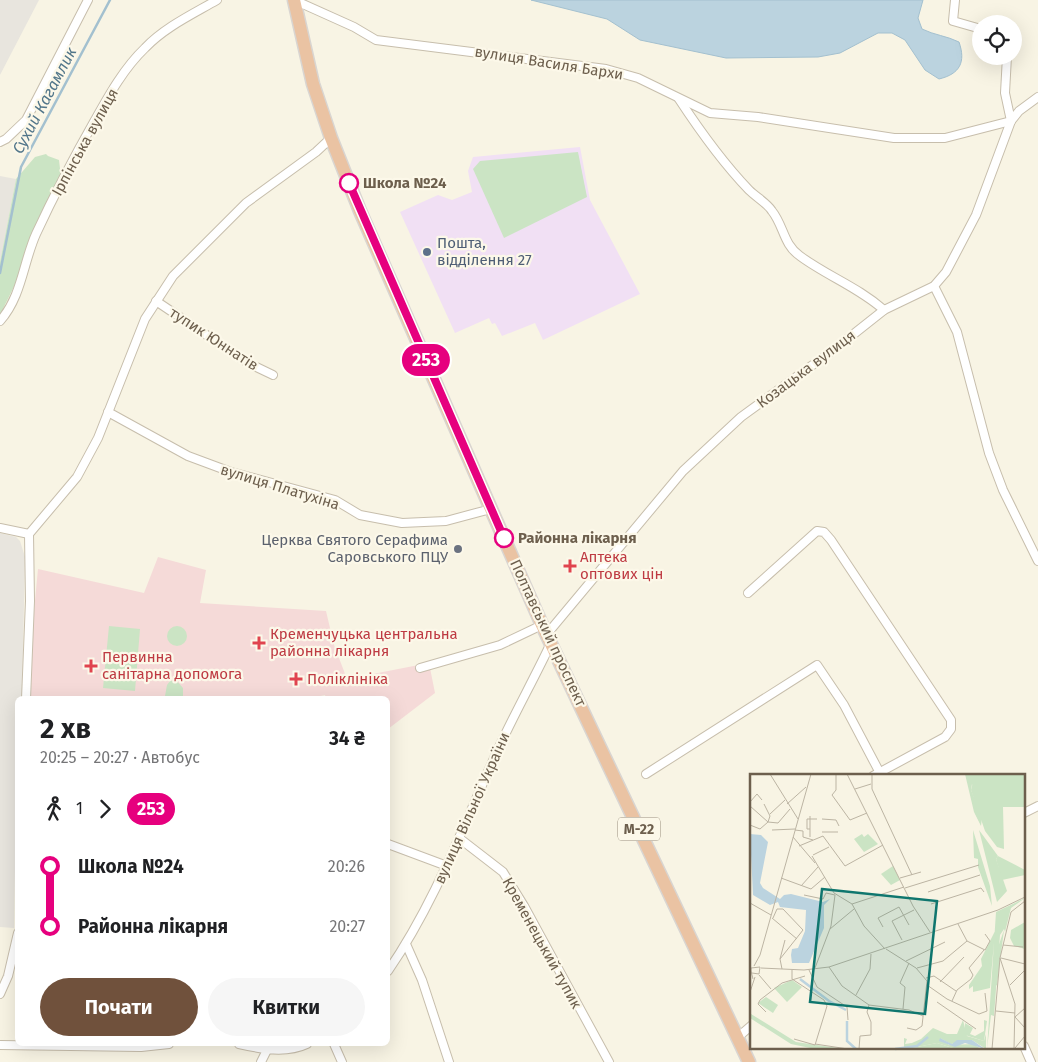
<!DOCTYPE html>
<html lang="uk">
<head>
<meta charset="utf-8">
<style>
  :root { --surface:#fff; --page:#f6f6f6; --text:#202124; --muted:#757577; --accent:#70513c }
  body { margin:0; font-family:"Fira Sans",sans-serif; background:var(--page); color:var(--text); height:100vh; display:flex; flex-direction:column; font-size:19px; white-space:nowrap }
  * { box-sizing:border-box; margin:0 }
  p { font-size:16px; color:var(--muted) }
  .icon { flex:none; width:28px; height:28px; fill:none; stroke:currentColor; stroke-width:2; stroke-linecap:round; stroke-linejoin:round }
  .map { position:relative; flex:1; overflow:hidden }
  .sheet { position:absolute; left:15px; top:696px; width:375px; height:350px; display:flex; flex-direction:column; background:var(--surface); border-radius:8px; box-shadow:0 5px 20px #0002 }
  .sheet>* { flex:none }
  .badge { padding:0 10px; border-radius:16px; font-size:18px; line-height:32px }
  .tools { position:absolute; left:972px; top:15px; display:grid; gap:10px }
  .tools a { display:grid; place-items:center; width:50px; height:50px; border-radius:50%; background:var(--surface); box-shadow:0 5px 20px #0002; font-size:25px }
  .map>.badge { position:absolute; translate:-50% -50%; box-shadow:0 0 0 2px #fff }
  .legs { display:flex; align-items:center; gap:8px; height:55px; padding:0 25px; font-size:16px }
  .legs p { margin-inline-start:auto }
  .summary { display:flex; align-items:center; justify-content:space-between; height:85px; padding:0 25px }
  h1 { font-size:28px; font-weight:700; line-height:38px }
  .button { display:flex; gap:10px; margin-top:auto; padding:10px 25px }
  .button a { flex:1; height:58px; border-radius:30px; background:var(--accent); color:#fff; font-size:20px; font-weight:700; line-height:58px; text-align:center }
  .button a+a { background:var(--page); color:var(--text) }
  ul { padding:0 25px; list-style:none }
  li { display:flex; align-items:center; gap:18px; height:60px; font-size:19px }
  li i { display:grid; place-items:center; width:8px; height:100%; margin:0 6px; background:currentColor }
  li i::after { content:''; width:12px; height:12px; margin:-6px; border:4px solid; border-radius:50%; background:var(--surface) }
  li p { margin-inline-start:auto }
  li:first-child i { background:linear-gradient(#0000 50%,currentColor 0) }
  li:last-child i { background:linear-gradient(currentColor 50%,#0000 0) }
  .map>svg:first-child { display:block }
  .industrial { fill:#e8e5de }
  .education { fill:#f1e0f4 }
  .medical { fill:#f5dad8 }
  .green { fill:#cbe4c4 }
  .water { fill:#bbd3df; stroke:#a3c0cf }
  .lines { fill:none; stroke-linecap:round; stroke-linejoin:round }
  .stream { stroke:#a3c0cf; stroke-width:2.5 }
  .minor-casing { stroke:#c7beac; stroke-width:10 }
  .highway-casing { stroke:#d9d5d1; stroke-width:15 }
  .minor { stroke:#fff; stroke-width:8 }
  .highway { stroke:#eac3a3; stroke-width:12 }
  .line-1-casing { stroke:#fff; stroke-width:11 }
  .line-1 { stroke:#e6007e; stroke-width:8 }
  .stop-1-dot { fill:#fff; stroke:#e6007e; stroke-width:2.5 }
  .service-dot { fill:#5c6f8a; stroke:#fcf8e9; stroke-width:2 }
  .worship-dot { fill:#6b7280; stroke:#fcf8e9; stroke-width:2 }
  .health-dot { fill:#e0444e; stroke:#fcf8e9; stroke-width:2 }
  .labels { text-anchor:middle; stroke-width:4.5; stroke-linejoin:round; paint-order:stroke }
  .shield { fill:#fcf8e9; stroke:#988d7c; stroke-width:1 }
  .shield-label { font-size:14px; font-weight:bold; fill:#6d5f4d }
  .street-label { font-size:15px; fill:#6d5f4d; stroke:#fcf8e9 }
  .stop-label { font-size:15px; font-weight:bold; fill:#6d5f4d; stroke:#fcf8e9; text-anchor:start }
  .service-label { font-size:15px; fill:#4e5e75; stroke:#fcf8e9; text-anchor:start }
  .worship-label { font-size:15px; fill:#5b616d; stroke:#fcf8e9; text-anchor:end }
  .health-label { font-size:15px; fill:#be3a42; stroke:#fcf8e9; text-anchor:start }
  .water-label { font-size:16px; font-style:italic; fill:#52768a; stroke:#fcf8e9 }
  .inset-river { fill:none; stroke:#bbd3df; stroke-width:2.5 }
  .inset-road { fill:none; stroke:#bcb4a3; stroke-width:1 }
  .view { fill:#0f766e; fill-opacity:0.15; stroke:#0f766e; stroke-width:2.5 }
  .inset-edge { fill:none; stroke:#6d5f4d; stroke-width:2.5 }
</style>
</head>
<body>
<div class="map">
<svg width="1038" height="1062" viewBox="0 0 1038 1062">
  <rect width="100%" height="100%" fill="#f8f4e4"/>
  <g class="industrial">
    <path d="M0 0H39L0 75Z"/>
    <path d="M0 176 16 179 0 262Z"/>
    <path d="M0 533 16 537 20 541 25 557 22 699H18L14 928 0 927Z"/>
  </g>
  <path class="education" d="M580 147 590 200 640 294 543 340 535 323 502 336 495 323 492 324 489 318 455 333 400 212 438 195 452 200 472 192 468 171 473 157Z"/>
  <path class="medical" d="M158 557 206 570 200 603 326 611 334 645 347 679 429 663 435 693 388 729V699H326L325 695 306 699H31L32 632 38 569 144 593Z"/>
  <g class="green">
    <path d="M578 152 587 197 504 238 473 169 480 161Z"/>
    <path d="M46 154 48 156 59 160 61 177 22 270 0 315V262L16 179 35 157Z"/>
    <path d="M109 626 140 629 135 691 103 688Z"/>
    <circle cx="177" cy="636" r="10"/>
    <path d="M176 680 183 688V698L165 696 167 685 170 681Z"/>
  </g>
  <path class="water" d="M531 0H923L918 18 922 29C934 35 947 36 959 42 966 62 960 74 939 79L925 70 905 40 892 33H878L840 53 818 57 726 58 640 40 607 19Z"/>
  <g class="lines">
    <path class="stream" d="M0 273 21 167 110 0"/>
    <defs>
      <g id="minor">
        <path d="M294 0 354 27 376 40 606 69 638 78 710 113 758 117 894 138H945L1011 121 1005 93 1007 56"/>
        <path d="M955 0 953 21 981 29"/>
        <path d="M679 99C700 131 723 163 749 190 756 197 767 203 772 211 784 226 783 244 800 256 827 276 858 287 884 310"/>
        <path d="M0 142 6 139 26 120 88 0"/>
        <path d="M934 286 957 332 989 453 1003 490 1038 561"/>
        <path d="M156 301 248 363 273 375"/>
        <path d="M0 321C22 296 23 263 36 234 54 195 74 157 95 120 109 95 124 68 145 48 165 27 193 14 217 0"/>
        <path d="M108 412 188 456 231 472 335 500 360 515 402 523 446 521 491 509"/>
        <path d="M0 528 29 534"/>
        <path d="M29 534 77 477 98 438 145 319 173 276 246 203 316 152 331 138"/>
        <path d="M748 593 817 531 824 532 831 540 951 720V729L945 737 873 776"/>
        <path d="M547 634 683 471 741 417 836 348 884 310 934 286 946 272 976 215 1011 121 1019 111 1038 97"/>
        <path d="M420 668 500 645 542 625"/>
        <path d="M26 699 30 601 29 534"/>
        <path d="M646 774 817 665 844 705 881 775"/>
        <path d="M1024 813 1038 806"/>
        <path d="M459 838 503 872 524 906 609 1062"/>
        <path d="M388 844 447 866"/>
        <path d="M406 944 422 980 449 1062"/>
        <path d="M388 971C434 904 462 829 495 756 512 718 533 681 551 643"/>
        <path d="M0 994 8 976 18 933"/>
        <path d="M737 1038 752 1025"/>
        <path d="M239 1044C261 1049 286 1054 307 1044"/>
        <path d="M334 1044 342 1062"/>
        <path d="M0 1045 141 1047 169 1044"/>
        <path d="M1024 1046 1031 1062"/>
        <path d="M261 1062 267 1050"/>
      </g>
      <path id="highway" d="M294 0 313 84 331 138 360 211 542 625 749 1062"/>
    </defs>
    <use href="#minor" class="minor-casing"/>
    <use href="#highway" class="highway-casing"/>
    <use href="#minor" class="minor"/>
    <use href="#highway" class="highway"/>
  </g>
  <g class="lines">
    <defs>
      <path id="line-1" d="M349 183 504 538"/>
    </defs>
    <use href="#line-1" class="line-1-casing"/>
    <use href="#line-1" class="line-1"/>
  </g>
  <g class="stop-1-dot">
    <circle cx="349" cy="183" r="9"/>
    <circle cx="504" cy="538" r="9"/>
  </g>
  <circle class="service-dot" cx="427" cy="252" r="5"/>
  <circle class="worship-dot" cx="458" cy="549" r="5"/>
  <g class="health-dot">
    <path d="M567.5 558.5h5v5h5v5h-5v5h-5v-5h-5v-5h5z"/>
    <path d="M256.5 635.5h5v5h5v5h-5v5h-5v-5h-5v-5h5z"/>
    <path d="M88.5 658.5h5v5h5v5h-5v5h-5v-5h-5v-5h5z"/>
    <path d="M293.5 671.5h5v5h5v5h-5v5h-5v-5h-5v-5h5z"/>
  </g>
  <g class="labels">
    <rect class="shield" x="618" y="817.5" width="42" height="23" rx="4"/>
    <g class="shield-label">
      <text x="639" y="834">М-22</text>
    </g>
    <g class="street-label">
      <text transform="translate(549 63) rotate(9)" y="5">вулиця Василя Бархи</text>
      <text transform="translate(85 142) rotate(-61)" y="5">Ірпінська вулиця</text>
      <text transform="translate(214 339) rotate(33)" y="5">тупик Юннатів</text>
      <text transform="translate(806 369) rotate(-37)" y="5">Козацька вулиця</text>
      <text transform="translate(280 487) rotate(17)" y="5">вулиця Платухіна</text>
      <text transform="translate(548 633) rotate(65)" y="5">Полтавський проспект</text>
      <text transform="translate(472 808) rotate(-66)" y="5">вулиця Вільної України</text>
      <text transform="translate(542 943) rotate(61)" y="5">Кременецький тупик</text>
    </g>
    <g class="stop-label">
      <text x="363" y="188">Школа №24</text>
      <text x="518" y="543">Районна лікарня</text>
    </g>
    <g class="service-label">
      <text x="437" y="248">Пошта,<tspan x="437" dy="17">відділення 27</tspan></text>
    </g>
    <g class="worship-label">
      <text x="448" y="545">Церква Святого Серафима<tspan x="448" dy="17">Саровського ПЦУ</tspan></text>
    </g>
    <g class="health-label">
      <text x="580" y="562">Аптека<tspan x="580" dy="17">оптових цін</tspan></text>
      <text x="270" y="639">Кременчуцька центральна<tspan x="270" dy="17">районна лікарня</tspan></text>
      <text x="102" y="662">Первинна<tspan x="102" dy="17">санітарна допомога</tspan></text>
      <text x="307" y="684">Поліклініка</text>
    </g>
    <g class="water-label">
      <text transform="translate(44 100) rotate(-62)" y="6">Сухий Кагамлик</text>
    </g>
  </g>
  <g transform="translate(750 774)">
    <rect width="275" height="275" fill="#f8f4e4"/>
    <path d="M225 0H275V33H253L254 75 247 73 235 57 221 16ZM112 60 114 63 118 60 128 70 114 78 104 65ZM248 82 275 96V101L252 106 246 85ZM275 124 261 134 255 158 254 155 250 161 244 242 241 241 237 275 246 138ZM275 148V175L264 172 260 164 261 156ZM245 157 240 214 223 218V212L219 215V211L232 192 231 185ZM42 206 52 213 37 228 24 214ZM16 223 28 231 23 239 8 229ZM1 240 46 268 95 275H65L41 270 0 244ZM234 246 237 247 234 267 215 261V249L223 254 220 260 225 262 234 257ZM154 264 157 265 155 270 162 269 157 275 187 269 206 275H150L154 274Z" fill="#cbe4c4"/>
    <path d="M215 0H225L226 9 223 12 222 10 221 16 232 43 231 52 224 38ZM223 56 240 112 242 132 228 93V85L224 84ZM229 56 248 82 246 85 257 117 247 128Z" fill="#cbe4c4"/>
    <path d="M254 156 247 211 243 213 246 179ZM213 246 217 262 234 267 236 260V275L222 266 201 270 190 264 199 271 223 270 231 275H206L187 269 157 275 155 272 171 265 183 254 197 260H207Z" fill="#cbe4c4"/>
    <path d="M143 92 150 106 141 111 131 100Z" fill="#cbe4c4"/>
    <path d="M0 60 11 61 18 68 10 109 13 114 30 125 34 121 41 120 73 128 80 125 74 131V154L59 189H42L41 181 42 175 48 174 55 157 56 136 30 133 28 128 20 131 3 121ZM190 264 202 270 207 266H222L235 275 215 269 205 273 189 267Z" fill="#bbd3df"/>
    <path class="inset-river" d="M50 205 79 227 96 236M97 247V267L106 275M145 275 167 272 178 263"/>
    <path class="inset-road" d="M20 0 48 45M86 0V16L82 21 100 46 117 39M97 0 163 132 180 158M122 0V15L162 101M105 15 121 10M0 28 7 20 12 26M37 30 56 13M0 32 18 48M20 40 35 26M72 45 86 46 89 52M18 48 28 49 40 35M0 51 10 55 18 48 20 42 14 30M60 55H57V45H67M22 56 45 55M45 56 53 57V63L63 66M72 58H88M43 63 65 89M60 63V42M49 72 73 62 95 92 133 71M63 81 79 73M62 82 84 119 102 130 114 152 135 175M31 104 61 115 75 103M150 104 171 98M51 112 68 93M155 114 229 91M178 118 230 101M54 121 73 125 76 119 85 121 81 152 65 194M0 129 21 141M102 130 154 113M181 130 231 114 234 118M22 144 47 165M23 144 27 135H33L53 156 30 185M208 150 217 167 235 176 240 167 235 160M133 153 128 144 149 133 159 151M80 155 104 135M152 166 142 147 164 136M253 171 273 173M136 175 166 194 177 207 172 252 166 256 157 254M250 184 265 230 264 275M251 184 275 190M156 187 195 168M4 192 10 181 61 0M79 193 92 212 119 231M11 194 54 196 79 193 248 136 275 123M167 194 193 187 217 167M32 195 30 185 35 166M42 196V205L74 226 77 232 65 271 44 265M59 196 67 213 97 233 98 246M2 199 9 200 10 193 1 194V197L3 205M9 201 21 215M176 204 184 202 206 217M190 208 214 183M177 211 197 225 229 240 237 237 235 219M260 211 275 196M0 218 5 203M106 221 120 195 121 180M202 227 207 216 221 205 223 201 219 194 234 176M187 228 226 255M119 231 159 236 173 242M275 234 265 243 275 254M153 235 155 213 150 209 159 189M246 237 265 239M16 238 8 230 10 226 32 209 55 202M65 270 98 275M265 274 275 262M109 275 110 262 121 261V248L117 238 119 231M242 275 250 184 261 138 275 127"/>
    <path class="view" d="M72 115 187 127 175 240 60 228Z"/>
    <rect width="275" height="275" class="inset-edge"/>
  </g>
</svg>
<div class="tools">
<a><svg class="icon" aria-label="locate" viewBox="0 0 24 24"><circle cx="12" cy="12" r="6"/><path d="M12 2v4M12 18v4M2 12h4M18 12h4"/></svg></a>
</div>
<b class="badge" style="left:426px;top:360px;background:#e6007e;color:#fff">253</b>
<section class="sheet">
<div class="summary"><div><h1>2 хв</h1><p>20:25 – 20:27 · Автобус</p></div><b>34 ₴</b></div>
<div class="legs"><svg class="icon" aria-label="walk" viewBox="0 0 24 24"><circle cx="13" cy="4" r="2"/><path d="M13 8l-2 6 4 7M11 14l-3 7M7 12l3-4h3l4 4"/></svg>1<svg class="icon" aria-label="forward" viewBox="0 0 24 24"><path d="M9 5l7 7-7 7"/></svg><b class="badge" style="background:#e6007e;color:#fff">253</b></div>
<ul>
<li><i style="color:#e6007e"></i><b>Школа №24</b><p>20:26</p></li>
<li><i style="color:#e6007e"></i><b>Районна лікарня</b><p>20:27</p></li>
</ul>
<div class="button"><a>Почати</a><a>Квитки</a></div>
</section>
</div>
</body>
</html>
